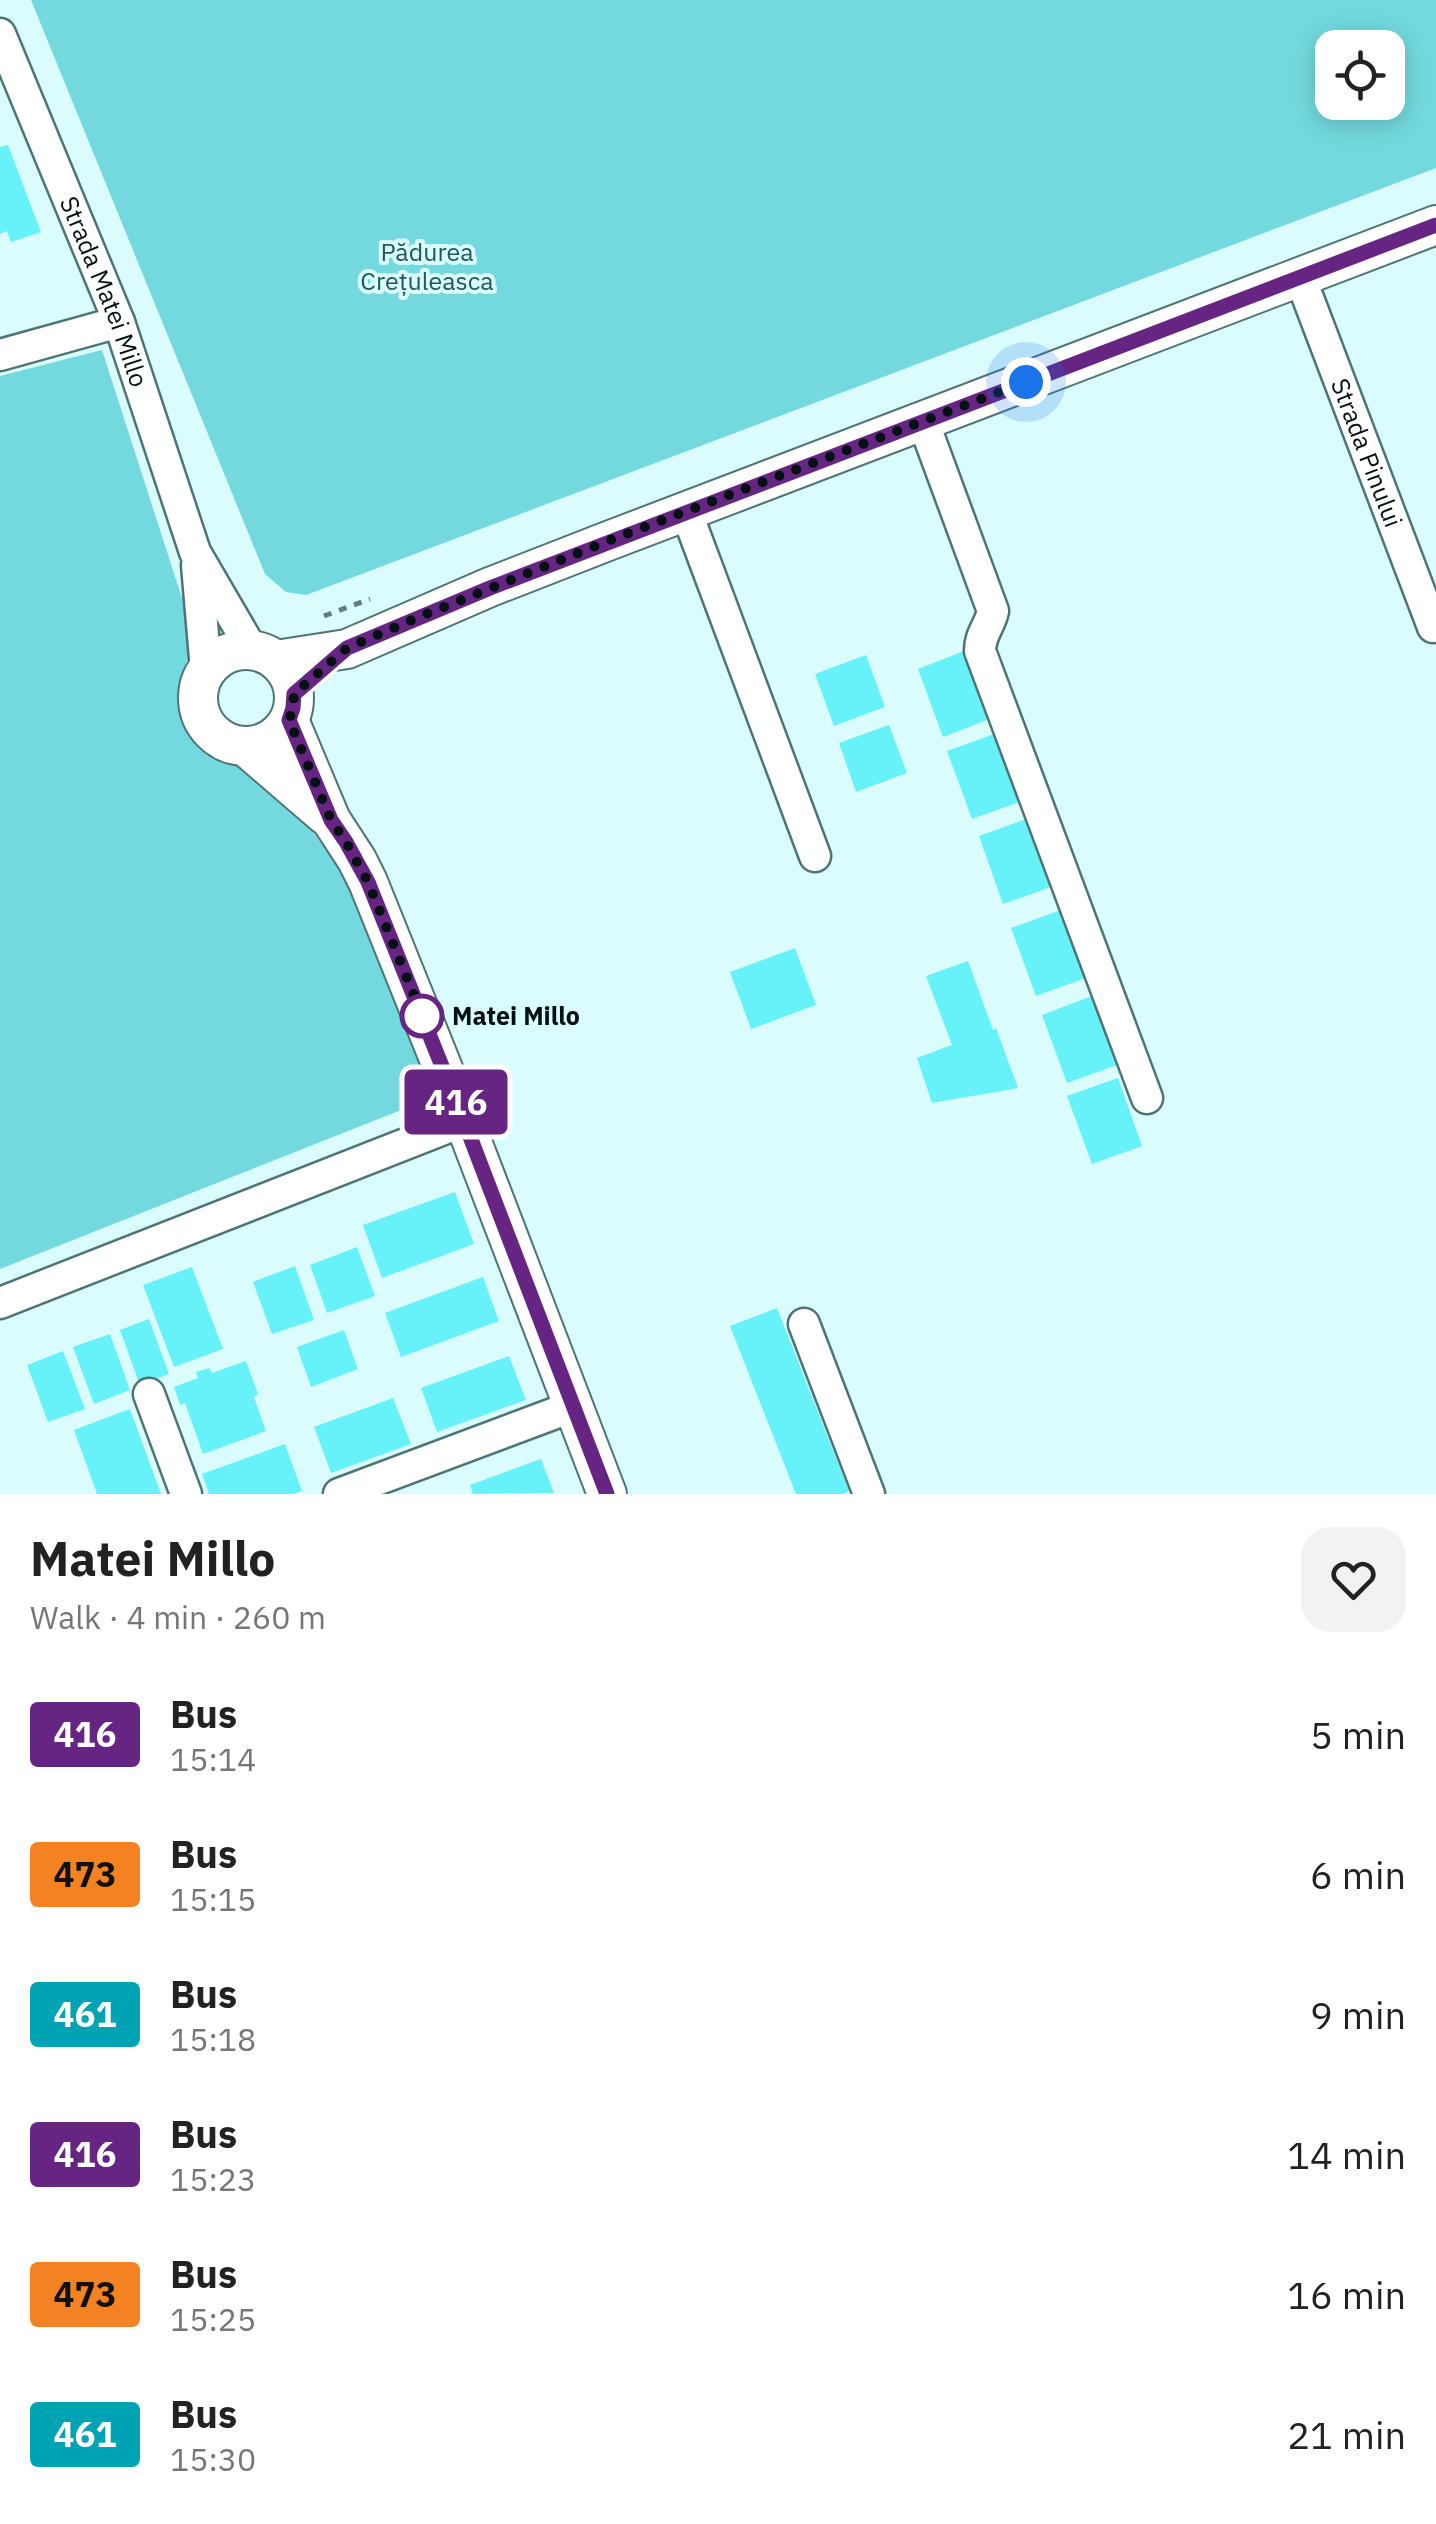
<!DOCTYPE html>
<html lang="en">
<head>
<meta charset="utf-8">
<style>
  :root { --surface:#fff; --page:#f2f2f2; --text:#222; --muted:#767676 }
  body { margin:0; font-family:"IBM Plex Sans",sans-serif; background:var(--page); color:var(--text); height:100vh; display:flex; flex-direction:column; font-size:38px; white-space:nowrap }
  * { box-sizing:border-box; margin:0 }
  p { font-size:32px; color:var(--muted) }
  .icon { flex:none; width:55px; height:55px; fill:none; stroke:currentColor; stroke-width:2; stroke-linecap:round; stroke-linejoin:round }
  .map { position:relative; height:1494px; overflow:hidden }
  .sheet { display:flex; flex-direction:column; background:var(--surface); flex:1 }
  .sheet>* { flex:none }
  .badge { padding:0 20px; border-radius:8px; font-size:35px; line-height:65px }
  .controls { position:absolute; left:1315px; top:30px; display:grid; gap:20px }
  .controls a { display:grid; place-items:center; width:90px; height:90px; border-radius:20px; background:var(--surface); box-shadow:0 5px 25px #0003; font-size:50px }
  .you { position:absolute; width:50px; height:50px; margin:-25px; border:8px solid #fff; border-radius:50%; background:#1a73e8; box-shadow:0 0 0 15px #1a73e833 }
  .map>.badge { position:absolute; translate:-50% -50%; box-shadow:0 0 0 5px #fff }
  .round { display:grid; place-items:center; flex:none; width:105px; height:105px; border-radius:30px; background:var(--page) }
  .headline { display:flex; align-items:center; justify-content:space-between; height:170px; padding:0 30px }
  h1 { font-size:48px; font-weight:800; line-height:75px }
  ul { padding:0; list-style:none }
  li { display:flex; align-items:center; gap:30px; height:140px; padding:0 30px }
  li div { flex:1 }
  li b { display:block; font-size:38px }
  li em { font-style:normal }
  li .badge { min-width:110px; font-weight:700; text-align:center }
  .map>svg:first-child { display:block }
  .green { fill:#73d9de; fill-rule:evenodd }
  .building { fill:#67f1f8 }
  .lines { fill:none; stroke-linecap:round; stroke-linejoin:round }
  .minor-casing { stroke:#4e7576; stroke-width:35 }
  .tertiary-casing { stroke:#4e7576; stroke-width:42 }
  .path { stroke:#657c7d; stroke-width:5; stroke-dasharray:8 8; stroke-linecap:butt }
  .minor { stroke:#fff; stroke-width:30 }
  .tertiary { stroke:#fff; stroke-width:38 }
  .line-casing { stroke:#fff; stroke-width:22 }
  .line { stroke:#662483; stroke-width:15 }
  .walk { stroke:#031112; stroke-width:10; stroke-dasharray:0 18 }
  .stop-dot { fill:#fff; stroke:#662483; stroke-width:5 }
  .labels { text-anchor:middle; stroke-width:8; stroke-linejoin:round; paint-order:stroke }
  .park-label { font-size:25px; fill:#1e595c; stroke:#dafcfd }
  .street-label { font-size:25px; fill:#031112; stroke:#dafcfd }
  .stop-label { font-size:25px; font-weight:bold; fill:#031112; stroke:#dafcfd; text-anchor:start }
</style>
</head>
<body>
<div class="map">
<svg width="1436" height="1494" viewBox="0 0 1436 1494">
  <rect width="100%" height="100%" fill="#dafcfd"/>
  <g class="green">
    <path d="M31 0H1436V168L306 595 286 592 265 574ZM1332 48H1388V102H1332Z"/>
    <path d="M102 350 190 623V652L178 687 185 724 212 753 249 765 282 789 344 875 434 1097 0 1269V376Z"/>
  </g>
  <g class="building">
    <path d="M8 145 41 232 11 242 7 231 0 234V147Z"/>
    <path d="M967 650 992 718 943 737 918 669Z"/>
    <path d="M866 655 885 707 834 726 815 674Z"/>
    <path d="M889 725 907 773 856 792 839 743Z"/>
    <path d="M997 733 1022 801 972 819 947 751Z"/>
    <path d="M1029 818 1054 886 1003 904 979 836Z"/>
    <path d="M1061 910 1086 978 1036 996 1011 928Z"/>
    <path d="M795 948 816 1005 751 1029 730 972Z"/>
    <path d="M968 961 993 1030 996 1028 1018 1088 932 1103 917 1058 952 1045 926 976Z"/>
    <path d="M1092 996 1117 1065 1067 1083 1042 1015Z"/>
    <path d="M1118 1078 1142 1146 1092 1164 1067 1096Z"/>
    <path d="M455 1192 474 1244 382 1278 363 1225Z"/>
    <path d="M357 1247 375 1296 327 1313 310 1265Z"/>
    <path d="M295 1266 314 1320 272 1334 253 1282Z"/>
    <path d="M192 1267 223 1349 174 1367 143 1285Z"/>
    <path d="M483 1277 499 1321 401 1357 385 1313Z"/>
    <path d="M777 1308 849 1491 843 1494H796L730 1326Z"/>
    <path d="M149 1319 169 1374 140 1385 120 1330Z"/>
    <path d="M344 1330 358 1369 311 1387 297 1347Z"/>
    <path d="M110 1334 130 1390 94 1404 73 1347Z"/>
    <path d="M63 1351 85 1409 48 1422 27 1365Z"/>
    <path d="M509 1356 526 1400 437 1432 421 1388Z"/>
    <path d="M246 1361 258 1394 254 1397 266 1431 203 1454 185 1403 180 1405 174 1387 198 1378 196 1372 209 1368 212 1373Z"/>
    <path d="M393 1398 411 1444 331 1473 314 1427Z"/>
    <path d="M130 1409 161 1494H97L74 1430Z"/>
    <path d="M285 1444 302 1491 293 1494H209L202 1474Z"/>
    <path d="M541 1459 554 1493 473 1494 470 1485Z"/>
  </g>
  <g class="lines">
    <defs>
      <g id="minor">
        <path id="s1" d="M0 34 119 322 195 552 252 650"/>
        <path id="s2" d="M1300 277 1433 627"/>
        <path d="M0 355 119 322"/>
        <path d="M923 421 993 611C989 628 980 634 980 651L1147 1098"/>
        <path d="M686 511 815 856"/>
        <path d="M197 565 206 670"/>
        <path d="M0 1303 464 1121"/>
        <path d="M804 1324 869 1494"/>
        <path d="M149 1394 186 1494"/>
        <path d="M339 1494 574 1406"/>
      </g>
      <g id="tertiary">
        <circle cx="246" cy="698" r="48"/>
        <path d="M276 660 347 649 490 587 608 541 1436 225"/>
        <path d="M289 720 331 820 357 860 368 882 464 1121 607 1494"/>
        <path d="M246 747 325 815"/>
      </g>
    </defs>
    <use href="#minor" class="minor-casing"/>
    <use href="#tertiary" class="tertiary-casing"/>
    <path class="path" d="M324 616 370 599"/>
    <use href="#minor" class="minor"/>
    <use href="#tertiary" class="tertiary"/>
  </g>
  <g class="lines">
    <defs>
      <path id="line" d="M607 1494 464 1121 368 882 346 842 331 820 289 720 293 708 294 694 347 648 490 588 1436 225"/>
    </defs>
    <use href="#line" class="line-casing"/>
    <use href="#line" class="line"/>
    <path class="walk" d="M422 1016 428 1030 368 882 346 842 331 820 289 720 293 708 294 694 347 648 419 617 608 541 1026 382"/>
  </g>
  <circle class="stop-dot" cx="422" cy="1016" r="20"/>
  <g class="labels">
    <g class="park-label">
      <text x="427" y="261">Pădurea<tspan x="427" dy="29">Crețuleasca</tspan></text>
    </g>
    <g class="street-label">
      <text dy="9" stroke="none"><textPath href="#s1" startOffset="278">Strada Matei Millo</textPath></text>
      <text dy="9" stroke="none"><textPath href="#s2" startOffset="188">Strada Pinului</textPath></text>
    </g>
    <g class="stop-label">
      <text x="452" y="1025">Matei Millo</text>
    </g>
  </g>
</svg>
<div class="controls">
<a><svg class="icon" aria-label="locate" viewBox="0 0 24 24"><circle cx="12" cy="12" r="6"/><path d="M12 2v4M12 18v4M2 12h4M18 12h4"/></svg></a>
</div>
<div class="you" style="left:1026px;top:382px"></div>
<b class="badge" style="left:456px;top:1102px;background:#662483;color:#fff">416</b>
</div>
<section class="sheet">
<div class="headline"><div><h1>Matei Millo</h1><p>Walk · 4 min · 260 m</p></div><a class="round"><svg class="icon" aria-label="heart" viewBox="0 0 24 24"><path d="M12 20l-8-8c-3-5 5-10 8-4 3-6 11-1 8 4z"/></svg></a></div>
<ul>
<li><span class="badge" style="background:#662483;color:#fff">416</span><div><b>Bus</b><p>15:14</p></div><em>5 min</em></li>
<li><span class="badge" style="background:#f58220;color:#111">473</span><div><b>Bus</b><p>15:15</p></div><em>6 min</em></li>
<li><span class="badge" style="background:#00a3b4;color:#fff">461</span><div><b>Bus</b><p>15:18</p></div><em>9 min</em></li>
<li><span class="badge" style="background:#662483;color:#fff">416</span><div><b>Bus</b><p>15:23</p></div><em>14 min</em></li>
<li><span class="badge" style="background:#f58220;color:#111">473</span><div><b>Bus</b><p>15:25</p></div><em>16 min</em></li>
<li><span class="badge" style="background:#00a3b4;color:#fff">461</span><div><b>Bus</b><p>15:30</p></div><em>21 min</em></li>
</ul>
</section>
</body>
</html>
